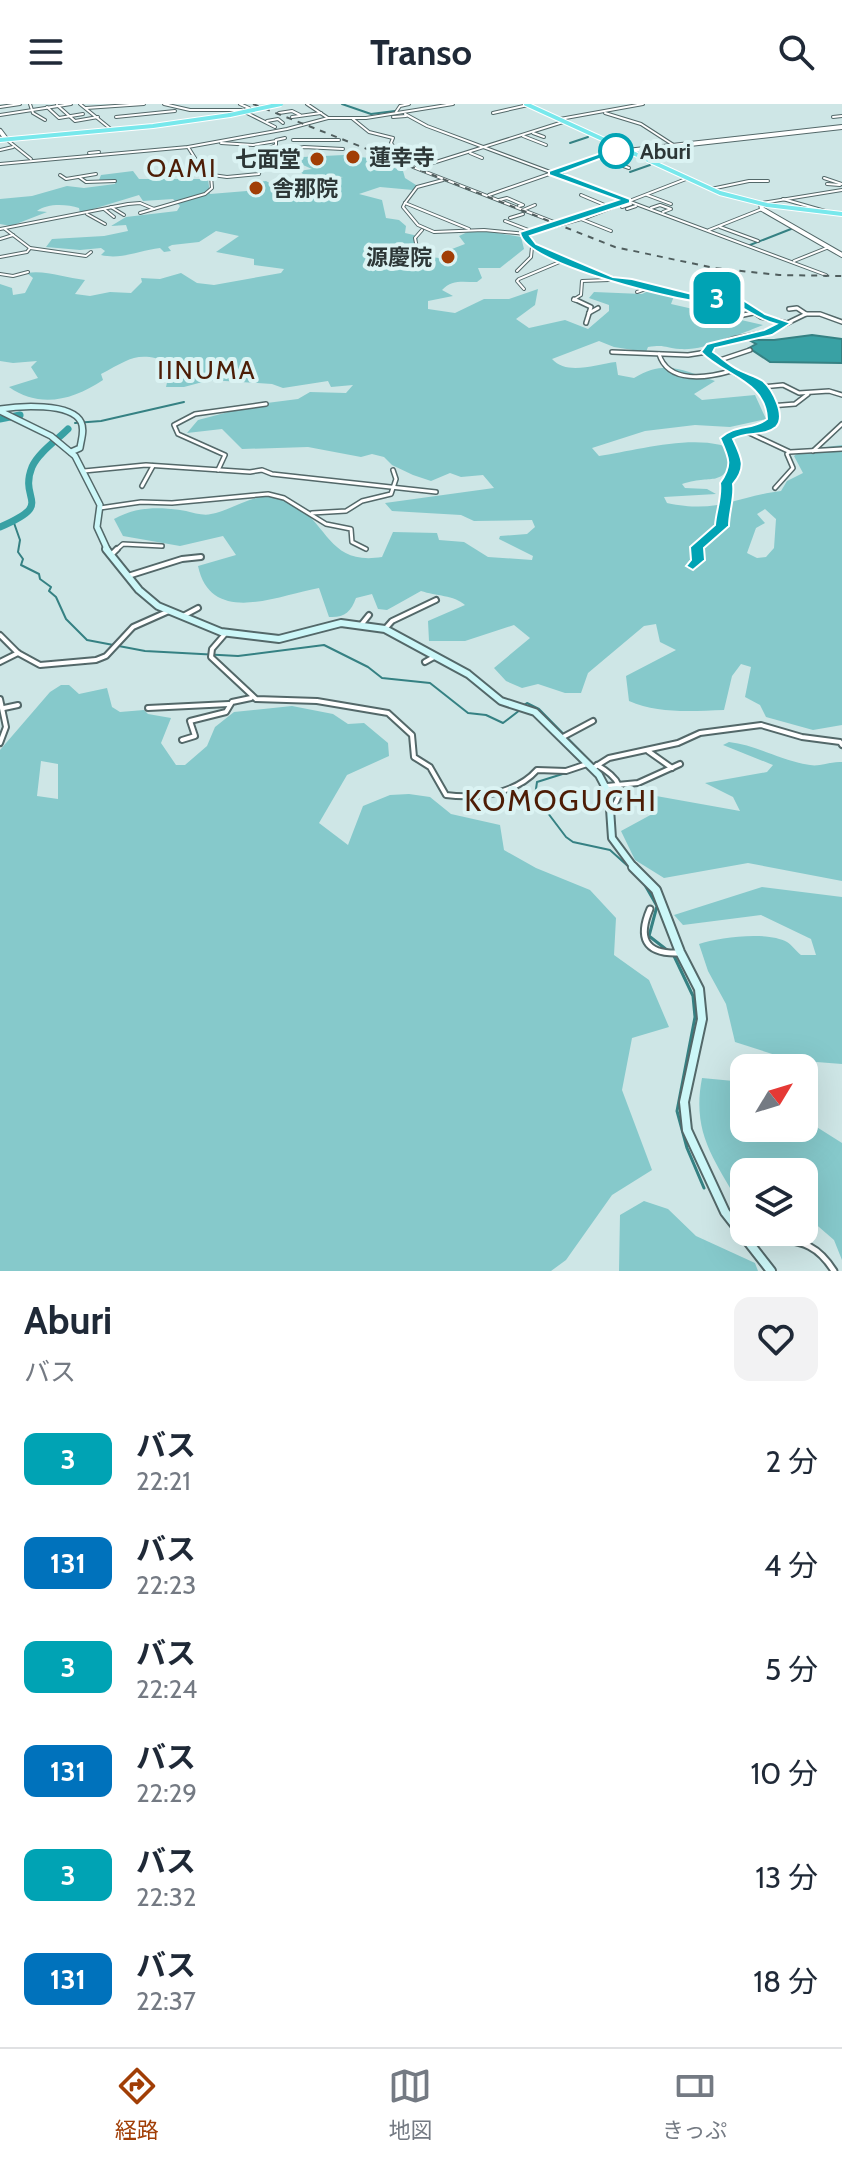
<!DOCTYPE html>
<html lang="ja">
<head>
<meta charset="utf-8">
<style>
  :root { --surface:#fff; --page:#f2f2f3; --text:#1f2937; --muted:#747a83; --line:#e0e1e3; --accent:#a13e06 }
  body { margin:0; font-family:Cabin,"Noto Sans JP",sans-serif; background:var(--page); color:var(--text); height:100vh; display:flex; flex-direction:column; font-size:30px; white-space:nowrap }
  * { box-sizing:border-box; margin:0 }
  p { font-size:26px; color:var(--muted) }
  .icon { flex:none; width:44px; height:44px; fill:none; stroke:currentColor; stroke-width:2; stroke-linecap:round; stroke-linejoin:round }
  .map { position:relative; height:1167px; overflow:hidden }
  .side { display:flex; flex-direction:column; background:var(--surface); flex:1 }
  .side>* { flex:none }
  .badge { padding:0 16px; border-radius:12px; font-size:28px; line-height:52px }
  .needle { width:52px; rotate:52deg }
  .fabs { position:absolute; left:730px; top:950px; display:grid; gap:16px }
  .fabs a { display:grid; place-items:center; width:88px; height:88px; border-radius:16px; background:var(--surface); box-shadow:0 8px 32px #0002; font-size:40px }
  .map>.badge { position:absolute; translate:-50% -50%; box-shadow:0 0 0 4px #fff }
  .round { display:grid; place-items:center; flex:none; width:84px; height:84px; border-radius:16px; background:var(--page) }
  .overview { display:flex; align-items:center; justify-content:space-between; height:136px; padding:0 24px }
  h1 { font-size:38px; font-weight:700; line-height:60px }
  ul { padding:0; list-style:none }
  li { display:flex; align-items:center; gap:24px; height:104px; padding:0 24px }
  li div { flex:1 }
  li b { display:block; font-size:30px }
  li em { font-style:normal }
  li .badge { min-width:88px; font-weight:700; text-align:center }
  header { display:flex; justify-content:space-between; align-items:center; height:104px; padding:0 24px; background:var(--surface); font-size:36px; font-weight:700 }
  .menu { display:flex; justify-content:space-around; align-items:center; height:112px; border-top:2px solid var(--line); background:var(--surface); font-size:22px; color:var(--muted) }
  .menu a { display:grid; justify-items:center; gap:4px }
  .menu .selected { color:var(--accent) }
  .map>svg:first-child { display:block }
  .green { fill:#86c9cb; fill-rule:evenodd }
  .water { fill:#39a1a4; stroke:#358183; stroke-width:2 }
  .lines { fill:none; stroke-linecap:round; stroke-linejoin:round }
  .stream-far1 { stroke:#358183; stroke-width:2 }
  .stream { stroke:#358183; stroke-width:3 }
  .river { stroke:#39a1a4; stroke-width:7 }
  .minor-far3-casing { stroke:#536869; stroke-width:4 }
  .minor-far2-casing { stroke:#536869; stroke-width:6 }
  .minor-far1-casing { stroke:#536869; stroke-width:8 }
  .minor-casing { stroke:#536869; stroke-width:9 }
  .tertiary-casing { stroke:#536869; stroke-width:6 }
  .secondary-far2-casing { stroke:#536869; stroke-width:8 }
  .secondary-far1-casing { stroke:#536869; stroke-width:10 }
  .secondary-casing { stroke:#536869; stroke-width:12 }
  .trunk-casing { stroke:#fff; stroke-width:6 }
  .minor-far3 { stroke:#fff; stroke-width:2 }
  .minor-far2 { stroke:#fff; stroke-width:3 }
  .minor-far1 { stroke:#fff; stroke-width:4 }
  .minor { stroke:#fff; stroke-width:5 }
  .tertiary { stroke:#fff; stroke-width:4 }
  .secondary-far2 { stroke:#ccf7f8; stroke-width:5 }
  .secondary-far1 { stroke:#ccf7f8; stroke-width:6 }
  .secondary { stroke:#ccf7f8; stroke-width:8 }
  .trunk { stroke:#78e8ec; stroke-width:4 }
  .rail { stroke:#505e5e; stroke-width:2; stroke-dasharray:6 6; stroke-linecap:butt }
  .trunk-bridge-casing { stroke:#fff; stroke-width:6; stroke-linecap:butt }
  .trunk-bridge { stroke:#78e8ec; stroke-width:4 }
  .line { fill:#00a3b4; stroke:#fff; stroke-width:2 }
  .stop-dot { fill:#fff; stroke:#00a3b4; stroke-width:4 }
  .poi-dot { fill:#a13e06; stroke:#dbf3f3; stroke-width:3 }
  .labels { text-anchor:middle; stroke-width:8; stroke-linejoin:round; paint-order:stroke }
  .far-stop-label { font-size:22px; font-weight:bold; fill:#2d3737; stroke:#dbf3f3; text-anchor:start }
  .far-poi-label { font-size:22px; font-weight:bold; fill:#2d3737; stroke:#dbf3f3; text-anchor:start }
  .far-quarter-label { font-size:26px; letter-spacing:2px; fill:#4d1d06; stroke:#dbf3f3 }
  .quarter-label { font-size:30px; letter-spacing:2px; fill:#4d1d06; stroke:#dbf3f3 }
</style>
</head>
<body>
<header><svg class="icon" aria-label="menu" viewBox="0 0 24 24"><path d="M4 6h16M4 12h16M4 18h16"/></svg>Transo<svg class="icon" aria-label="search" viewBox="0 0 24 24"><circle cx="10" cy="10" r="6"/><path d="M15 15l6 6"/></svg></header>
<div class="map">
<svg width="842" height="1167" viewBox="0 0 842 1167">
  <rect width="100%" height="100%" fill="#cee6e6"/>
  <g class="green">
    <path d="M344 51 393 57 396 59 386 61 403 67 405 74 416 81 413 86 380 83 359 90 382 96 386 114 399 116 406 122 405 129 418 132 415 150 419 152 450 155 452 145 465 140 459 132 474 125 521 133 524 145 500 164H478L482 174 477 178C463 178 452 175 442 186L453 192 428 197V205L455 209 484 195H509L538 185 535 201 516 215 529 224 565 216 588 225 609 207V201L589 194 594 188 642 190 650 186 674 192 671 200 763 221C739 230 705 247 680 245 665 244 666 240 648 243L646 248 614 243 599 237 552 255C567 272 596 260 616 258L618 271 634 274C665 255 683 266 715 277L694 290 702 296 755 291 766 315 730 323 695 321 645 327 592 344 599 352C636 347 707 325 740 350 716 386 718 369 682 380L685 384 707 385 716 390 664 393 667 399C720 410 733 393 781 387L787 377 803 369 794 352 802 346 842 341V621L813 626 766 613 760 601 745 593 751 563 741 560 732 572 724 606C692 607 658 610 629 597L626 572 676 546 660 538 656 520 644 522 588 569 581 589H565L538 580 522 584 506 577 494 564 530 534 514 521 465 537H429L428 517 465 501C454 491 436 492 421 487L387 506 378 505 372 490 356 494C351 508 344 514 329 513L319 484C279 491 211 523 198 462L236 451 223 432 180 442 123 432 114 415C138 402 160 403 186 407 194 409 204 412 211 410 238 405 259 383 288 397 329 416 326 462 382 453L393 428 437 429 439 436 464 438 488 453 532 456 533 452 499 435 500 432 527 430 535 423 532 416 474 417 461 411 392 407 385 399 494 384 483 371 461 373 450 369 431 377 413 371 392 361 384 353 372 350 361 353 308 343 242 345 222 325 187 329 198 316 259 300 298 295 310 288 346 289 353 281 331 283 328 277 283 284 272 280 210 276 184 283H166L168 274 162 266 171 259C137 246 130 255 101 270L103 276C73 296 40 305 9 283L38 274 31 263 37 257 13 259 0 257V180L12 184 13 191 25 189 33 174 27 169C46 166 65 174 85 176L75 190 90 192 110 188 131 189 142 178 141 174 160 175 181 169 197 179 214 181 281 169 284 165 254 161V155L216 148 239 132 216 127 199 138 172 141 168 143 171 147 164 148 160 144C140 146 122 156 101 151L105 147 101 144 80 146 46 143 52 135 104 132 128 127 126 121 111 122 126 113 177 107 180 102 173 95 143 97 139 91 80 109 79 104C67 100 47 99 37 107L47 108 11 122 0 120V95L32 92 67 82 84 84 115 80 116 76H99L101 71 133 67 139 75H208L210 90 258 86 255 78 266 77 273 81 279 95 308 97 317 92 311 85 329 83 327 78 343 73 303 70 299 67 312 65 303 61 288 63 303 53ZM765 405 776 415 774 444 766 453 757 454 747 449 756 424 765 419 757 410Z"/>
    <path d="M61 581H69L79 590 107 584 112 603 120 608 144 606 148 610 171 614 161 639 176 661H185L207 642 215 623 234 608 292 602 333 610 348 620 364 619 388 639 389 652 347 671 319 719 348 741 363 702 390 691 409 690 430 693 451 710 500 721 504 746 536 764 590 786 616 814 614 851 649 876 669 923 632 934 622 986 652 1066 612 1091 566 1156 551 1167H0V646L50 588ZM41 657 58 660V695L37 692Z"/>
    <path d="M729 638C757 641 781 657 810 661 820 663 831 657 842 658V777L748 759 664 774 635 756 621 727 656 708 645 690 740 707 733 693 705 679 767 668 773 661 723 641Z"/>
    <path d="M762 783 842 793V960L791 956 735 938 726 900 708 867 699 840C719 833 768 827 787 838 792 841 796 847 801 851H816L811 835 761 811 683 821 674 811Z"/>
    <path d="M702 974 744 978V1024H804V1015L842 1039V1156L834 1136 804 1110V1068H744L742 1105C716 1057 691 1031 702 974Z"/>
    <path d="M644 1097 668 1105 696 1132 755 1159 758 1167H619L620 1111Z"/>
  </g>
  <path class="water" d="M812 231 842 235V259L770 258 749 244 756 240 751 237 753 236H774Z"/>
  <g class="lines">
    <g class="stream-far1">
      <path d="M342 0 371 10 395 7"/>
      <path d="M570 39 588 33"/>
      <path d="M630 68 650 61"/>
      <path d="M750 141 791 125"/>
      <path d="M75 319 101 317 184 298"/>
      <path d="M14 419 20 436 18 448 23 455 21 461 39 470 40 475 51 483 49 487 56 493 66 515 87 536 145 547 238 552 324 541 368 563 382 574 430 579 468 609 486 611 503 619 520 606"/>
      <path d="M524 601 527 599 539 605 593 660"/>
      <path d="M588 662 537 678 535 692 566 733 573 738 610 746 630 764"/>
    </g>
    <g class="stream">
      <path d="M645 781 657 802 649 832 667 846"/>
      <path d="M674 852 693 892 695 913 677 1007 687 1044 704 1084"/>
    </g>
    <g class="river">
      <path d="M0 315 20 311"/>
      <path d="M0 423C56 399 18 398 32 363 38 349 57 336 68 325"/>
    </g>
    <defs>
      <g id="minor-far3">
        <path d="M30 0 33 9 45 16"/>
        <path d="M80 0 112 26"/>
        <path d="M164 0 190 6H241L275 23"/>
        <path d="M240 0 249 4 245 6"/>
        <path d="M307 0 328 14"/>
        <path d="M57 1 75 17 98 13"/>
        <path d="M0 3 20 0"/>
        <path d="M47 3 59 14 83 10"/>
        <path d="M86 4 144 0"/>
        <path d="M396 8 400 2 409 0"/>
        <path d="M279 9 292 7 300 11"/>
        <path d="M493 9 528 1"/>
        <path d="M605 9 641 20 675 42"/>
        <path d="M405 10 427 22 826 171"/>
        <path d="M0 11 71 0"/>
        <path d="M116 13 175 7"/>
        <path d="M292 13 321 9"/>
        <path d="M393 13 406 12"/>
        <path d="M833 13 842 12"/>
        <path d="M353 15 369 28 393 34 391 39C397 50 407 52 413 63L559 120"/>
        <path d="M560 15 643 0"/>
        <path d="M267 17 278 15 283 19"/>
        <path d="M533 29 544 33"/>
        <path d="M523 32 546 41"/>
        <path d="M6 35 31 55"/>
        <path d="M293 36H339"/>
        <path d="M221 39 253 41 276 37"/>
        <path d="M188 43 205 70 227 73 259 70 260 64 290 57 265 46 276 41V36L285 34"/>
        <path d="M0 46 13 43"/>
        <path d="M89 49 99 48"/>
        <path d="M274 49 304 43 343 45"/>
        <path d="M470 49 482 54"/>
        <path d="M602 54 629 64"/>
        <path d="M0 60 188 43 287 25 328 14H366L453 0"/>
        <path d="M420 63 563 18"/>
        <path d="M60 71 66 75 96 70"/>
        <path d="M79 73 86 78 115 77"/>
        <path d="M824 74 842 80"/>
        <path d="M827 80 840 81"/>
        <path d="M711 85 749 77H768"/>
        <path d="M489 91 621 45"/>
        <path d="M581 91 607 102"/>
        <path d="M647 91 671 100"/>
        <path d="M783 95 825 107"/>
        <path d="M499 96 507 94 523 101 519 102"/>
        <path d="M405 99 403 103 418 121 434 128 484 126 527 130 588 113 686 75"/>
        <path d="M405 99 469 125"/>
        <path d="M405 99 417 83 443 76"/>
        <path d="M762 99 842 86"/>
        <path d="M111 103 124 111"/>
        <path d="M622 103 631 100"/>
        <path d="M651 104 660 101 671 105 663 108"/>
        <path d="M104 105 114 113"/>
        <path d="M627 105 636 102"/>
        <path d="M523 106 535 101"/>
        <path d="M140 109 205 90 212 84 211 72"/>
        <path d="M87 110 105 120"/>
        <path d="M510 114 523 110"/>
        <path d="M581 115 611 127"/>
        <path d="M505 117 531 127"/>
        <path d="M720 123 758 137"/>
        <path d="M0 125 128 100 140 99 154 105"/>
        <path d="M422 126 415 134 418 149 427 150"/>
        <path d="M709 126 762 105"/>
        <path d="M523 131C546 162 653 187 693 193 707 196 722 195 736 197"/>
        <path d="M0 135 13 131"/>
        <path d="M30 144 86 152 91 148"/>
        <path d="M0 153 27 148 30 144 5 125"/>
        <path d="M794 157 829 143"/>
        <path d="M517 167 531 153 532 143"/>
        <path d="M0 170 13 172 28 168"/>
        <path d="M524 185 517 177 519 175 562 157"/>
        <path d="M637 188 648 184"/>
        <path d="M577 197 573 196 581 191 582 177 609 176"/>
      </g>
      <g id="minor-far2">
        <path d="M574 195 591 203 586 219"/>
        <path d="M725 195 739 198 761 213 786 219"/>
        <path d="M789 205 797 204 806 210"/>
        <path d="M589 209 598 204"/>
        <path d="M723 209 722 212 729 214 753 209"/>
        <path d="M612 248 688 251 707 248 716 241 733 235 771 227 806 210H820L842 218"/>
        <path d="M707 248C715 255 724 263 733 268 758 283 775 286 771 320L752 328"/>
        <path d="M659 250C668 280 707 274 731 267"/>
        <path d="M717 257 750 246"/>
        <path d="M762 283 783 281 799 289 829 287 842 291"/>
        <path d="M770 302 795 300 808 290"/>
        <path d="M813 347 842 320"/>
        <path d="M218 366 225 351 178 330 174 321 195 310 266 300"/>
        <path d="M84 367 146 361 250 368 262 366 272 370 436 388"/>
        <path d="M142 382 153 362"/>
        <path d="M775 384 793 364 787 350 789 348"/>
        <path d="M100 404 141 398 172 399 268 390 284 394 326 420 351 425 352 438 366 445"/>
        <path d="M312 409 346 407 362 397 391 390 396 375 393 366"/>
        <path d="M115 447 123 440 162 442"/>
        <path d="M697 447V443L722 422 726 379 734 369 737 357 727 334 745 327 790 348 842 345"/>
      </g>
      <g id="minor-far1">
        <path d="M111 451 117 445"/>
        <path d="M693 462 698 456 697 445"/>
        <path d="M128 472 182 455 201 453"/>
        <path d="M183 512 198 504"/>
        <path d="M361 521 369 511"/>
        <path d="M385 525 392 517 436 496"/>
        <path d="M225 530 212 545 211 553 256 595 317 597 388 609 412 631 414 653 430 663 446 691C477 695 516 690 537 666L566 667 587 660"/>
        <path d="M0 531 18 549 40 561 96 556 106 552 133 523 169 507"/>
        <path d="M0 558 18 549"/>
        <path d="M425 558 434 553"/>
        <path d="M0 595 6 623 0 639"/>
        <path d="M4 604 18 601"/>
        <path d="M148 604 229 600"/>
        <path d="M563 633 593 617"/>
        <path d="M182 636 195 632 190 617 226 608 232 598 251 594"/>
        <path d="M648 647 672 664"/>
        <path d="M597 661C618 673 628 685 610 707"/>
        <path d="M593 664 609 654 678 639 700 629 761 621 802 633 840 638 842 641"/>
        <path d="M607 682 638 679 680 660"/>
      </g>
      <g id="minor">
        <path d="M650 805C638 833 644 850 678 849"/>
        <path d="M752 1128C789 1141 810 1129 834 1167"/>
      </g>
      <g id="tertiary">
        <path d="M0 27 6 35"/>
        <path d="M627 47 842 23"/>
        <path d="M761 100 762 105 842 151"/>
      </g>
      <g id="secondary-far2">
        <path d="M0 305C18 302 71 298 81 318 85 326 81 336 80 344L71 348"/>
        <path d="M0 307 51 332 75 352 100 401 97 423 108 447"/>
      </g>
      <path id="secondary-far1" d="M106 445 139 486 158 502 221 528 279 535 341 519 385 525 468 570 501 597 535 608 599 671 609 690 612 734 635 765"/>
      <path id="secondary" d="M633 763 656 786 680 848 699 885 702 915 684 998 687 1026 725 1108 771 1167"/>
      <g id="trunk">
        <path d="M526 0 720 89 767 101 842 110"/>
        <path d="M0 36 153 22 230 11"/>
      </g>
    </defs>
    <use href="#minor-far3" class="minor-far3-casing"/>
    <use href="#minor-far2" class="minor-far2-casing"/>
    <use href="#minor-far1" class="minor-far1-casing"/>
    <use href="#minor" class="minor-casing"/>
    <use href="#tertiary" class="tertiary-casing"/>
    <use href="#secondary-far2" class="secondary-far2-casing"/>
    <use href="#secondary-far1" class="secondary-far1-casing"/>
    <use href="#secondary" class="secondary-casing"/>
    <use href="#trunk" class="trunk-casing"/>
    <use href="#minor-far3" class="minor-far3"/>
    <use href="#minor-far2" class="minor-far2"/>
    <use href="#minor-far1" class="minor-far1"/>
    <use href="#minor" class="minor"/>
    <use href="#tertiary" class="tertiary"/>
    <use href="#secondary-far2" class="secondary-far2"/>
    <use href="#secondary-far1" class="secondary-far1"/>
    <use href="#secondary" class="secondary"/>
    <use href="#trunk" class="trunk"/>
    <path class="rail" d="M253 0 615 143 714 164 779 171 842 172"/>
    <defs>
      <path id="trunk-bridge" d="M230 11 281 0"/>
    </defs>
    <use href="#trunk-bridge" class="trunk-bridge-casing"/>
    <use href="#trunk-bridge" class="trunk-bridge"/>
  </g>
  <path class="line" d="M618 43 626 45 562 69 630 95V99L530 132 536 140 613 173 632 175 696 191 711 190 743 196 765 210 791 219 772 231 715 244 713 248C722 254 730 262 739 266 746 270 756 272 763 277 772 285 787 312 776 323 764 333 746 327 733 335 742 354 747 363 733 380 735 393 729 408 729 422L704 444 705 456 693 466 686 462 691 456 690 443 715 421C716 407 722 393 720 379 733 361 729 354 720 334 735 320 753 326 767 315 766 277 724 272 701 248L707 240 764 226 776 220C760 216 751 208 736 201 722 195 708 199 693 197 662 192 523 159 520 128L618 96 549 71V67Z"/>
  <circle class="stop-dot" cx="616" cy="47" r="16"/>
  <g class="poi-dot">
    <circle cx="353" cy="53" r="8"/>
    <circle cx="317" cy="55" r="8"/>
    <circle cx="256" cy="84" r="8"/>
    <circle cx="448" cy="153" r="8"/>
  </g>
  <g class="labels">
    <g class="far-stop-label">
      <text x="640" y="55">Aburi</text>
    </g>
    <g class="far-poi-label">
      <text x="369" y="61">蓮幸寺</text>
      <text x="301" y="63" text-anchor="end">七面堂</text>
      <text x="272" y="92">舎那院</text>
      <text x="432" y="161" text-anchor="end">源慶院</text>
    </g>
    <g class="far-quarter-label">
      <text x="182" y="73">OAMI</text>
      <text x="207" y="275">IINUMA</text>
    </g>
    <g class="quarter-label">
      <text x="561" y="707">KOMOGUCHI</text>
    </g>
  </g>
</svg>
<div class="fabs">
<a><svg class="needle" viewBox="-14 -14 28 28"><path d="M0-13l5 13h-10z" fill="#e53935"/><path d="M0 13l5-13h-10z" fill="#747a83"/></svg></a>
<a><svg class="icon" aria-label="layers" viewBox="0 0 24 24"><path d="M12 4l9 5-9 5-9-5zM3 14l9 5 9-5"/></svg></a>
</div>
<b class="badge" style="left:717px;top:194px;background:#00a3b4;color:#fff">3</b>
</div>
<section class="side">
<div class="overview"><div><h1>Aburi</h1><p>バス</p></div><a class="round"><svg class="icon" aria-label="heart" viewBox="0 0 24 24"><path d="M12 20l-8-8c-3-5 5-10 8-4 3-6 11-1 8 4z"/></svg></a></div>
<ul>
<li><span class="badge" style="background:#00a3b4;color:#fff">3</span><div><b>バス</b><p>22:21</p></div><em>2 分</em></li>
<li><span class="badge" style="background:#0072bc;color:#fff">131</span><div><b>バス</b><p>22:23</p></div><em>4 分</em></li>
<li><span class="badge" style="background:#00a3b4;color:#fff">3</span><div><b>バス</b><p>22:24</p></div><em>5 分</em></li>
<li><span class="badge" style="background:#0072bc;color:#fff">131</span><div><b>バス</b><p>22:29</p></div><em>10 分</em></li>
<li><span class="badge" style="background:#00a3b4;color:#fff">3</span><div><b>バス</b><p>22:32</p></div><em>13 分</em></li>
<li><span class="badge" style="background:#0072bc;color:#fff">131</span><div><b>バス</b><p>22:37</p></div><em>18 分</em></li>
</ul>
</section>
<nav class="menu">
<a class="selected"><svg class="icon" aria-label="directions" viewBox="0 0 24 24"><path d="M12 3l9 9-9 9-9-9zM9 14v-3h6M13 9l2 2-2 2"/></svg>経路</a>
<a><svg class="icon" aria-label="map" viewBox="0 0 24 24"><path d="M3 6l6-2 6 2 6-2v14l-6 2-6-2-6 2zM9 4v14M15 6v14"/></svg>地図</a>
<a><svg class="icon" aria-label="tickets" viewBox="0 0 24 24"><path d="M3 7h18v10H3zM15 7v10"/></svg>きっぷ</a>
</nav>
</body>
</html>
